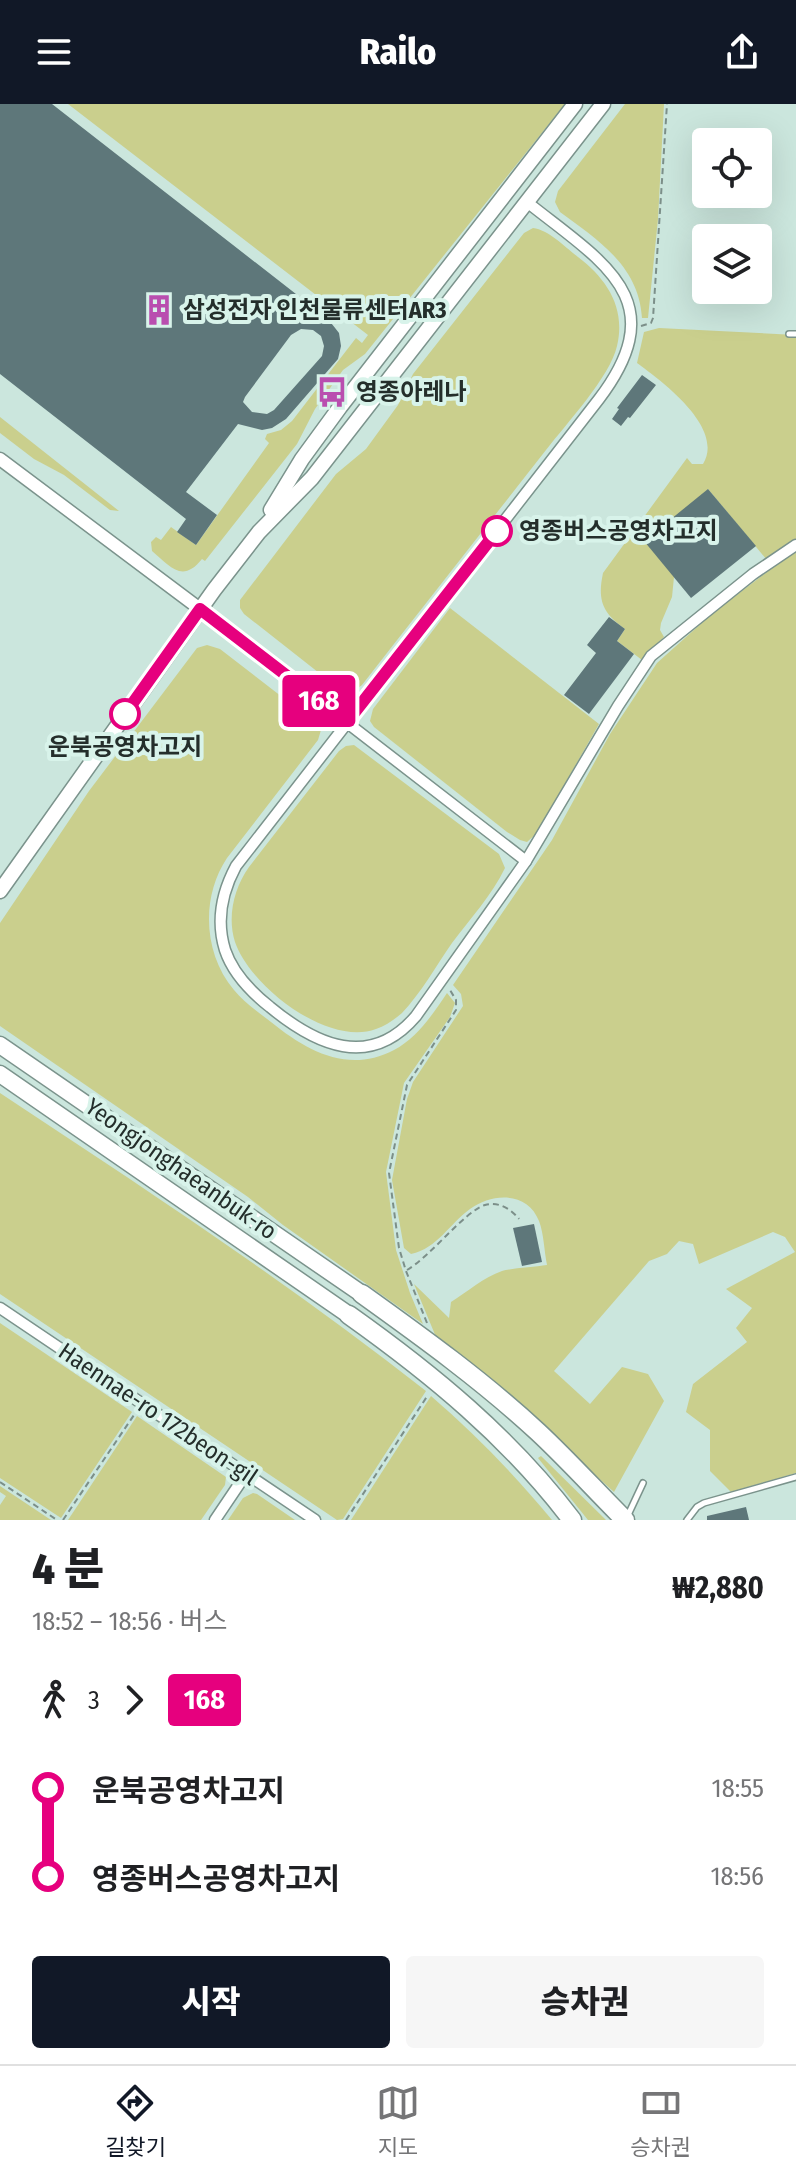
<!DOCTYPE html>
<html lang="ko">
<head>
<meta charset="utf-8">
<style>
  :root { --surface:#fff; --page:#f6f6f6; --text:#202124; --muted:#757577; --line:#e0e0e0; --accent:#111827 }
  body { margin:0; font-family:"Fira Sans Condensed","Noto Sans KR",sans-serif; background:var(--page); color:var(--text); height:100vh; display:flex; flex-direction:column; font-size:30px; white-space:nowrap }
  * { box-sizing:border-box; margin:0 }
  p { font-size:26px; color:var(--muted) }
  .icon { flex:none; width:44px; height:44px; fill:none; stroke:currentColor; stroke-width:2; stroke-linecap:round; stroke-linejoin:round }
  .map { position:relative; height:1416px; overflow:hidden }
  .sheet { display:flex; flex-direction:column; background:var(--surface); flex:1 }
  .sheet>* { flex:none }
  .badge { padding:0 16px; border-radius:6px; font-size:28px; line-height:52px }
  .controls { position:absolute; left:692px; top:24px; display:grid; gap:16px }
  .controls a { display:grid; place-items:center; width:80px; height:80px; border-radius:8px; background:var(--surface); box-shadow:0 8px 32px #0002; font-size:40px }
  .map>.badge { position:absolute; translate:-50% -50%; box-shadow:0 0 0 4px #fff }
  .legs { display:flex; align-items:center; gap:12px; height:88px; padding:0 32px; font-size:26px }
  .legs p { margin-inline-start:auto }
  .summary { display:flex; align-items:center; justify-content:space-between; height:136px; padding:0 32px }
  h1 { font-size:44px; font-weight:800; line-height:60px }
  .button { display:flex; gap:16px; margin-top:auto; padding:16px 32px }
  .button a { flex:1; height:92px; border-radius:8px; background:var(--accent); color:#fff; font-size:32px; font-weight:800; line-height:92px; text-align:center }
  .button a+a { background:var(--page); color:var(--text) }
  ul { padding:0 32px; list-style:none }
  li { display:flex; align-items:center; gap:28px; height:88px; font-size:30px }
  li i { display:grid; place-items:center; width:12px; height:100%; margin:0 10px; background:currentColor }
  li i::after { content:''; width:20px; height:20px; margin:-10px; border:6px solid; border-radius:50%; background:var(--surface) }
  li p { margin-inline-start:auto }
  li:first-child i { background:linear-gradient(#0000 50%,currentColor 0) }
  li:last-child i { background:linear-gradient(currentColor 50%,#0000 0) }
  header { display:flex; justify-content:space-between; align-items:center; height:104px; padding:0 32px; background:var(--accent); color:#fff; font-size:36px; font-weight:800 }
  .menu { display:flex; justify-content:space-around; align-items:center; height:112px; border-top:2px solid var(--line); background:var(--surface); font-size:22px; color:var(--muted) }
  .menu a { display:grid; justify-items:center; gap:4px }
  .menu .current { color:var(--accent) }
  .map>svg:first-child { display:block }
  .green { fill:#cacf8d }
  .building { fill:#5e777a; fill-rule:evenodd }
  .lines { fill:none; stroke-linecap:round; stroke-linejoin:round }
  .service-casing { stroke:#7b938c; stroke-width:8 }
  .minor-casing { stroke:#7b938c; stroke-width:13 }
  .tertiary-casing { stroke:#7b938c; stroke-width:15 }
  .secondary-casing { stroke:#7b938c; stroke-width:17 }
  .trunk-casing { stroke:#7b938c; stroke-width:19 }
  .motorway-casing { stroke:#7b938c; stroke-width:21 }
  .path { stroke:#7c8f89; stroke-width:2; stroke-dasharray:6 4; stroke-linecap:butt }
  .service { stroke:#fff; stroke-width:5 }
  .minor { stroke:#fff; stroke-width:10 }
  .tertiary { stroke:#fff; stroke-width:12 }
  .secondary { stroke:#fff; stroke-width:14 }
  .trunk { stroke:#fff; stroke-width:16 }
  .motorway { stroke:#fff; stroke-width:18 }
  .line-1-casing { stroke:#fff; stroke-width:18 }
  .line-1 { stroke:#e6007e; stroke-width:12 }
  .stop-1-dot { fill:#fff; stroke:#e6007e; stroke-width:4 }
  .labels { text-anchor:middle; stroke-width:8; stroke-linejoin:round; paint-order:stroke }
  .poi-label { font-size:24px; font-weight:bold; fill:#242e2b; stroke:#d8f3ea; text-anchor:start }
  .stop-label { font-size:24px; font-weight:bold; fill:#242e2b; stroke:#d8f3ea; text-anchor:start }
  .street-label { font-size:24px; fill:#242e2b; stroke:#d8f3ea }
</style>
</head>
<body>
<header><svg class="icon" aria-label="menu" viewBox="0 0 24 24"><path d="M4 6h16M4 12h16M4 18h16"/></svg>Railo<svg class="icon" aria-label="share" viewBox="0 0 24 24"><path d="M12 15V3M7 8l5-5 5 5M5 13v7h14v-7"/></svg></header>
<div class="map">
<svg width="796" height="1416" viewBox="0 0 796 1416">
  <rect width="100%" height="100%" fill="#cbe6dd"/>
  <g class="green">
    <path d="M68 0H565L365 250 343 266 315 305 297 340 205 457 202 455C182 480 170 462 152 447L151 438 156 433 161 436 171 423 196 441 269 339 265 335 267 330 281 326 292 317 356 234 362 239 368 231Z"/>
    <path d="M625 0H664L658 115 648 214H642C639 162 598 136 560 108L555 98 558 87Z"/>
    <path d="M533 124C549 126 565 143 578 153 607 175 626 204 617 242 610 273 566 320 546 346 484 425 423 503 362 581L354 587H342L244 510 240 504V496L336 370 366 345 398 301 413 270 524 129Z"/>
    <path d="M659 224 796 231V437L767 456 708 385 674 473 672 493 661 519 660 526 664 533 642 556 617 537 625 525C603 509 597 497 603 469L687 354 692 360H703C725 324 663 278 637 259L644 228Z"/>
    <path d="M0 313 119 407 110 406 64 371 34 355 0 329Z"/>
    <path d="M796 446V1369L731 1388 710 1367V1326L686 1308 693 1280 747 1238 736 1224 752 1204 726 1185 795 1148 785 1133 773 1128 699 1160 693 1140 679 1137 667 1150 649 1157 554 1267 590 1300 622 1263 648 1270 664 1297 614 1388 463 1253 436 1233 414 1180 449 1214 451 1198C467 1188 484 1173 502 1167 512 1164 534 1163 547 1161 544 1147 544 1130 539 1117 528 1088 493 1088 470 1105 449 1120 438 1144 411 1150L404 1144 392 1076 407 995 413 978 463 902 461 890 453 881 552 736 610 630 657 559 714 508Z"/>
    <path d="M450 504 599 620 537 729 527 738 520 736 507 728 374 623 370 617 373 605Z"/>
    <path d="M207 541 220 545 317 620 321 626 318 636 227 754C201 793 203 849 234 886 244 898 258 908 271 918 307 947 348 970 394 946 417 934 433 910 447 889L455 899 450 913 404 979 386 1068 396 1146 410 1189 423 1220 283 1121 248 1093 0 922V819L89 687 197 544Z"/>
    <path d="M354 641 499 750 505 764C492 791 470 815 452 839 436 862 421 889 402 909 394 916 385 922 376 925 328 943 250 882 235 838 227 813 234 784 249 763L339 647 346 642Z"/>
    <path d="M0 989C144 1084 290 1180 426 1287L343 1415 337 1416 0 1190Z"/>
    <path d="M0 1219 132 1308 61 1414 0 1374Z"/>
    <path d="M431 1292C475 1330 515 1371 552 1416H351Z"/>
    <path d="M137 1312 226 1373 225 1381 201 1416H68Z"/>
    <path d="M541 1352 606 1416H588L538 1354Z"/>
    <path d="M0 1382 51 1416H0V1401L6 1392 0 1388Z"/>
    <path d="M253 1389 257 1390 295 1416H228L243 1394Z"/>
  </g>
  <g class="building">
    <path d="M0 0H52L328 215 339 229 341 242 338 255 286 315 272 324 262 326 238 320 186 388 217 411 196 441 177 428 186 415 0 270ZM301 225 313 226 321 232 324 242 322 252 274 306 267 310 252 308 243 298 245 293 291 231Z"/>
    <path d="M642 271 656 281 630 314 628 313 621 322 612 315 619 305 617 304Z"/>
    <path d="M708 385 756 442 691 494 644 437Z"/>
    <path d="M609 513 625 525 617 537 634 550 589 610 564 591 596 549 587 541Z"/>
    <path d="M534 1120 542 1158 522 1162 513 1124Z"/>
    <path d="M746 1403 749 1416H707V1412Z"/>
  </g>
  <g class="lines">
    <defs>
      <g id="service">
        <path d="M789 230H796"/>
        <path d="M628 1411 643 1379"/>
        <path d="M687 1416 697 1403 704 1399 796 1373"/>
      </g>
      <g id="minor">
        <path d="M527 98C602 158 675 195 599 295L236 762C222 788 216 817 225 846 233 870 251 888 270 903 316 941 370 966 416 912L526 757 618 602 651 552 753 470 796 441"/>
        <path d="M200 505 526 757"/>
        <path d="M0 1204 315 1416"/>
        <path d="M215 1416 246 1370"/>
      </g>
      <path id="tertiary" d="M0 355 200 505"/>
      <g id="secondary">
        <path d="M271 406 302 355 340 303 575 0"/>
        <path d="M0 787 214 486 259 428 312 374 603 0"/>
      </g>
      <g id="trunk">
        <path d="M0 941 362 1190"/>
        <path d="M0 970 349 1211"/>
      </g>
      <g id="motorway">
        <path d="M362 1190C422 1233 483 1277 538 1328 568 1356 596 1387 625 1416"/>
        <path d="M349 1211C432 1270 510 1334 572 1416"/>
      </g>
    </defs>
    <use href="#service" class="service-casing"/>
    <use href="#minor" class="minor-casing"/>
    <use href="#tertiary" class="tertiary-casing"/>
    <use href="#secondary" class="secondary-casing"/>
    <use href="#trunk" class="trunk-casing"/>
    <use href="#motorway" class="motorway-casing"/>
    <g class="path">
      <path d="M641 222 651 219 653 214 667 0"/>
      <path d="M407 1166C431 1152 465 1107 485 1101 498 1097 511 1105 519 1115"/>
      <path d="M427 1219 406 1167 399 1144 389 1069 407 981 456 906V896L450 886"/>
      <path d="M0 1378 57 1416"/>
      <path d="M63 1416 136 1308"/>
      <path d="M346 1416 428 1291"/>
    </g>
    <use href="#service" class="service"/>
    <use href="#minor" class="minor"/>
    <use href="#tertiary" class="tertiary"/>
    <use href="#secondary" class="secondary"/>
    <use href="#trunk" class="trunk"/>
    <use href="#motorway" class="motorway"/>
  </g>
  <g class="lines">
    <defs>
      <path id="line-1" d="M125 610 200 505 347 618 497 427"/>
    </defs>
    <use href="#line-1" class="line-1-casing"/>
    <use href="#line-1" class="line-1"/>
  </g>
  <defs>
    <symbol id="building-bare" viewBox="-9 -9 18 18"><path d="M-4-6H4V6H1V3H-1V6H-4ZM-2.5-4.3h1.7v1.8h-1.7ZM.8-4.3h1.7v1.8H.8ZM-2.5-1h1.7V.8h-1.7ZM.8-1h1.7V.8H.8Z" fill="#b94eaf" stroke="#d8f3ea" stroke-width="2.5" paint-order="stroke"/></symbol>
    <symbol id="bus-bare" viewBox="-9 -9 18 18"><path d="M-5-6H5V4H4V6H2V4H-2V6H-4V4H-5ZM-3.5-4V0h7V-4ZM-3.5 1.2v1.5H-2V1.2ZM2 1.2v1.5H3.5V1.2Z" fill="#b94eaf" stroke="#d8f3ea" stroke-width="2.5" paint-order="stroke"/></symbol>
  </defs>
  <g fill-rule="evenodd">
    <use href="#building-bare" x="137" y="184" width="44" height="44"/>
    <use href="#bus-bare" x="310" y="266" width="44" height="44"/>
  </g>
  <g class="stop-1-dot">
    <circle cx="497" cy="427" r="14"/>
    <circle cx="125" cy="610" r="14"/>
  </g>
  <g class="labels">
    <g class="poi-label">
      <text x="183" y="214">삼성전자 인천물류센터AR3</text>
      <text x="356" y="296">영종아레나</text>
    </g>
    <g class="stop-label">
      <text x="519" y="435">영종버스공영차고지</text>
      <text x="125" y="651" text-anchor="middle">운북공영차고지</text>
    </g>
    <g class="street-label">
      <text transform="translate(181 1065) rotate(35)" y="8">Yeongjonghaeanbuk-ro</text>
      <text transform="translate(158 1310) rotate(34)" y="8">Haennae-ro 172beon-gil</text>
    </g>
  </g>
</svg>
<div class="controls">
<a><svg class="icon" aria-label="locate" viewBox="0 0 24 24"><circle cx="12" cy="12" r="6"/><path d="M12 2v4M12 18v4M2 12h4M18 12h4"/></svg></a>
<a><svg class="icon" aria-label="layers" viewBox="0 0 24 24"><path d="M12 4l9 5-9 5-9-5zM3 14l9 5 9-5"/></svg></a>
</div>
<b class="badge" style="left:319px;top:597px;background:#e6007e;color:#fff">168</b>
</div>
<section class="sheet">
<div class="summary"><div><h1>4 분</h1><p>18:52 – 18:56 · 버스</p></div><b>₩2,880</b></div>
<div class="legs"><svg class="icon" aria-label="walk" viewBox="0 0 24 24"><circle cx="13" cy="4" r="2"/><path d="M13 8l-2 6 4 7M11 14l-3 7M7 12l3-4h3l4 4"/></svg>3<svg class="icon" aria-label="forward" viewBox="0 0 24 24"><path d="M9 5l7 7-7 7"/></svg><b class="badge" style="background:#e6007e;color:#fff">168</b></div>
<ul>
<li><i style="color:#e6007e"></i><b>운북공영차고지</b><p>18:55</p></li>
<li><i style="color:#e6007e"></i><b>영종버스공영차고지</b><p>18:56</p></li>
</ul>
<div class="button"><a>시작</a><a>승차권</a></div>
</section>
<nav class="menu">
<a class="current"><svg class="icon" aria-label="directions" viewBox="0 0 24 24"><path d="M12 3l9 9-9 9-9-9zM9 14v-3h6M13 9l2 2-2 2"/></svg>길찾기</a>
<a><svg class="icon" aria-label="map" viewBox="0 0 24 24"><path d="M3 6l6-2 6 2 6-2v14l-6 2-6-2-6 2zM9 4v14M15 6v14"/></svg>지도</a>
<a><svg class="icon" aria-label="tickets" viewBox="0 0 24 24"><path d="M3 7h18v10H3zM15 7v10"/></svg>승차권</a>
</nav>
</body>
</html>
